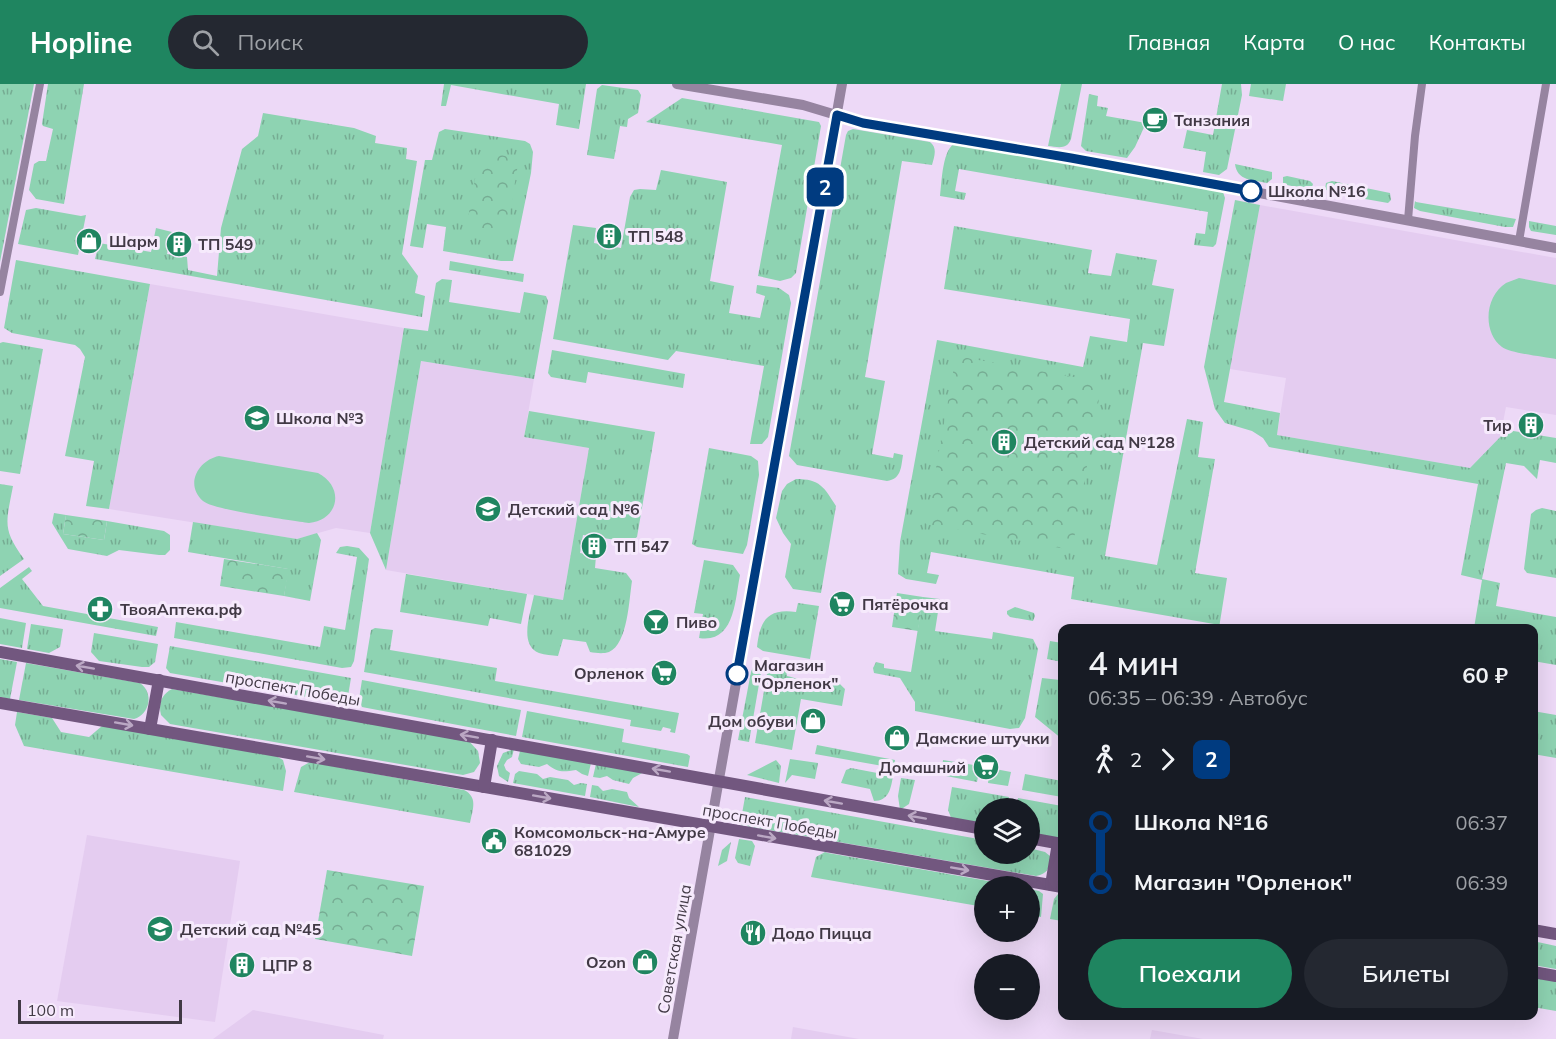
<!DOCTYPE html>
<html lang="ru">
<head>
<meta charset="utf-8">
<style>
  :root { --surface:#171b24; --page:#242831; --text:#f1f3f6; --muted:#9ea1a6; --accent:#1f8560 }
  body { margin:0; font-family:Mulish,sans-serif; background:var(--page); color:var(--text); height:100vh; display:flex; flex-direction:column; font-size:22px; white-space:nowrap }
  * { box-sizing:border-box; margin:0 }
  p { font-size:20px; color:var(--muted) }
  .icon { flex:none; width:33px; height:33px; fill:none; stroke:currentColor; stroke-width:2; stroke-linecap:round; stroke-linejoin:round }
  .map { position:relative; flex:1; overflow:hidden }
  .panel { position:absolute; left:1058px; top:540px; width:480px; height:396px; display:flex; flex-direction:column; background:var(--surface); border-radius:12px; box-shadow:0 6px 24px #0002 }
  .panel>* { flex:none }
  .badge { padding:0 12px; border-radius:9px; font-size:21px; line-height:39px }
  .tools { position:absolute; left:974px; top:714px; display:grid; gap:12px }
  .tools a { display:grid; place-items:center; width:66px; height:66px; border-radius:50%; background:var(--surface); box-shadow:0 6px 24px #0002; font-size:30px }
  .scale { position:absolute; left:18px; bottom:15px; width:164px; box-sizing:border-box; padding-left:6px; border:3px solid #413945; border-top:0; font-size:16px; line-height:21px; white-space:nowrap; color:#413945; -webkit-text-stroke:4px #f6eafc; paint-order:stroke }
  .map>.badge { position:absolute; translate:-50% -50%; box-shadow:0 0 0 3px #fff }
  .legs { display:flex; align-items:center; gap:9px; height:66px; padding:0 30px; font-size:20px }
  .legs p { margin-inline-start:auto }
  .summary { display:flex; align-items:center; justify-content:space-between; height:102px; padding:0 30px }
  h1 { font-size:33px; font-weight:600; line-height:45px }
  .action { display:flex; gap:12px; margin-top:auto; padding:12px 30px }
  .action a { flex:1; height:69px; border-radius:36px; background:var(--accent); color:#fff; font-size:24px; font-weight:600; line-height:69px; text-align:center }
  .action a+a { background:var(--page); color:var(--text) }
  ul { padding:0 30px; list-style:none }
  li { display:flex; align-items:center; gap:21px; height:60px; font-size:22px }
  li i { display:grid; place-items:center; width:9px; height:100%; margin:0 8px; background:currentColor }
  li i::after { content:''; width:15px; height:15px; margin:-8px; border:4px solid; border-radius:50%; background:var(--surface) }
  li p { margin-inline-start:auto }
  li:first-child i { background:linear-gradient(#0000 50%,currentColor 0) }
  li:last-child i { background:linear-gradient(currentColor 50%,#0000 0) }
  header { display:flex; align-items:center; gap:36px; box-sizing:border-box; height:84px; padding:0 30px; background:var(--accent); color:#fff }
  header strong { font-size:28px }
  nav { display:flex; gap:33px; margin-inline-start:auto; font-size:21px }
  .search { width:420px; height:54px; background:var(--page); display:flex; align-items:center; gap:15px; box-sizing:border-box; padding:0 21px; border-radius:33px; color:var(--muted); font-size:22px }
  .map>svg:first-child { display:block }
  .built { fill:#e4ccf0 }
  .grass { fill:url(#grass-tufts) }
  .park { fill:url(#park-crowns) }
  .pitch { fill:#8ed3b2 }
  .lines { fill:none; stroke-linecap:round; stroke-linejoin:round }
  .minor { stroke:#9684a0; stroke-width:8 }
  .tertiary { stroke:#9684a0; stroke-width:10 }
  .secondary { stroke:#72577f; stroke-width:12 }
  .oneway { stroke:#bba8c4 }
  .line-1-casing { stroke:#fff; stroke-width:14 }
  .line-1 { stroke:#003b80; stroke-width:9 }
  .stop-1-dot { fill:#fff; stroke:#003b80; stroke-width:3 }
  .labels { text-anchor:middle; stroke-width:6; stroke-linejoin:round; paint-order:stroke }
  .poi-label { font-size:16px; font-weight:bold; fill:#413945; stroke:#f6eafc; text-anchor:start }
  .stop-label { font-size:16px; font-weight:bold; fill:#413945; stroke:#f6eafc; text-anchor:start }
  .street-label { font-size:16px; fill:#413945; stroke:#f6eafc }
</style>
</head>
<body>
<header>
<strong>Hopline</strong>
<div class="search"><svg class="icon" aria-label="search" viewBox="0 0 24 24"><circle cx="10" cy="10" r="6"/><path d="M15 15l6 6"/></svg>Поиск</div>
<nav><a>Главная</a><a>Карта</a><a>О нас</a><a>Контакты</a></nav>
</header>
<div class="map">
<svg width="1556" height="955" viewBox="0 0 1556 955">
  <defs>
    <pattern id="grass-tufts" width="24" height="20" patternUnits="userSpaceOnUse" patternTransform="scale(1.5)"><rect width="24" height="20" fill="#8ed3b2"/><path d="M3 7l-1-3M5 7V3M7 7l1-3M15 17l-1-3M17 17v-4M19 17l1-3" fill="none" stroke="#76ac93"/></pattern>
    <pattern id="park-crowns" width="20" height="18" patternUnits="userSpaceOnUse" patternTransform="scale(1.5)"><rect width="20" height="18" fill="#8ed3b2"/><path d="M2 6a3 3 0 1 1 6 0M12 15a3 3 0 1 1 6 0" fill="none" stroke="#76ac93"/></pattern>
  </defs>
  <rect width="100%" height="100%" fill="#edd9f7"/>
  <g class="built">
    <path d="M1260 121 1556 174V331L1506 323 1500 354 1470 384 1277 351 1286 294 1230 285Z"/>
    <path d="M150 200 404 244 370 449 336 444 297 455 109 425Z"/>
    <path d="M421 277 534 295 524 353 589 364 563 516 386 486Z"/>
    <path d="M87 751 240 777 215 938 57 917Z"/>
    <path d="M253 926 384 951 383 955H213Z"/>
    <path d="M793 943 859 955H791Z"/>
    <path d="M1152 946 1203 955H1150Z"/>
  </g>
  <g class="grass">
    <path d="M0 0H34L0 178Z"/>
    <path d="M48 0H84L64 120 36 115 29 106 34 80 39 77H46L53 45 43 42 42 40Z"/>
    <path d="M444 0H586L579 45 556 41 559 20 451 1 446 22H441Z"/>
    <path d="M1061 0H1082L1071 55C1067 66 1058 63 1048 62Z"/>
    <path d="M1222 0H1241L1242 11 1227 85 1219 91 1203 88 1206 68 1183 64 1187 46 1213 51Z"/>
    <path d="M1251 0H1286L1283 17 1249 12Z"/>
    <path d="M602 1 638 6 641 11 638 29 628 35 627 43 620 42 614 75 587 71 597 5Z"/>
    <path d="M1089 10 1098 12 1097 22 1108 24 1106 32 1146 39 1135 63 1127 74 1086 67 1081 62Z"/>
    <path d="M682 14 819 38 821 42 796 189 791 194 780 197 758 192 782 61 646 38Z"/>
    <path d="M263 29 354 44 376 52 375 59 407 64 406 75 417 77 402 170 418 192 415 209 425 212 422 233 95 175 99 159 151 168 156 144 172 148 167 170 187 173 188 186 217 192 221 144 242 65 258 52Z"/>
    <path d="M445 45 525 57 530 60 533 68 531 89 513 177H501L443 167 446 143 427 140 423 164 410 162 425 76H432L439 48Z"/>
    <path d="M853 45 930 58C938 64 934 73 932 81L902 77 865 293 885 297 872 370 893 374 894 369 903 371C901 384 901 395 887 397L797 381 789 372 846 51 848 47Z"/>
    <path d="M957 58 1222 105 1225 114 1216 160 1213 163 1194 161 1196 149 1205 150 1208 128 959 85 955 107 966 109 964 116 940 112C942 98 942 63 957 58Z"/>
    <path d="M1235 80 1272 88V95L1267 99C1253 96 1237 97 1235 80Z"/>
    <path d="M661 86 727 98 710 197 734 202 729 229 760 234 765 212 756 209 757 201 779 204 789 211 791 219 768 353 762 360H750L764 282 676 267 668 276 553 255 573 141 596 144 594 159 621 164 630 113 634 106 640 105 656 106Z"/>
    <path d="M1287 92 1310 97 1313 100 1312 103 1309 106 1283 100V93Z"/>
    <path d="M1332 97 1390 109 1391 116 1388 119 1331 109 1325 105 1326 99Z"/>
    <path d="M1235 116 1260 121 1224 318 1280 329 1277 351 1470 384 1507 346 1556 354V379L1540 376 1537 395 1524 382 1506 379 1482 495 1500 499 1496 522 1556 533V581L1533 577V544H1474L1482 496 1461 491 1478 400 1269 363 1263 354 1252 347 1225 339 1215 325 1204 283Z"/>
    <path d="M1415 117 1416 118 1516 135 1513 143H1505L1420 127 1414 124Z"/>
    <path d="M36 124 81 132 86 131 78 171 18 160 26 126Z"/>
    <path d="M1529 137 1556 142V151L1531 147 1529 143Z"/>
    <path d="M954 142 1092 166 1088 189 1111 192 1116 169 1157 176 1152 201 1174 205 1164 262 1143 259 1105 472 1157 481 1187 335 1203 338 1198 373 1215 375 1195 489 1227 494 1219 544H1214V540L1071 515 1074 493 931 468 927 489 939 491 936 500 906 495 898 490 900 458 937 256 1083 283 1090 252 1127 258 1130 235 944 205Z"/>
    <path d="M16 176 150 200 109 425 86 422 94 377 65 372 85 273 80 265 75 261 12 249 4 244Z"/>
    <path d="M450 177 524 190 523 198 449 186Z"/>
    <path d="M442 195 452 196 449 218 520 229 524 208 546 212 548 217 534 295 421 277 386 486 370 449 404 244 428 247 436 199Z"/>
    <path d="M3 258 43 265 20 390 0 387V259Z"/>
    <path d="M552 266 685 290 683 304 588 288 586 299 551 293 548 289Z"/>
    <path d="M529 327 655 348 637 453 630 458 583 451 580 469 596 472 595 484 626 489 632 497C629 515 628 560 609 568 603 570 596 569 590 568L586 558 563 555 558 572C552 571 545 571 539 569 518 560 531 528 534 511L563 516 589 364 524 353Z"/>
    <path d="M709 364 751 372 758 377 759 391 747 461 743 470 697 463 692 460Z"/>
    <path d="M796 395C820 395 824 403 836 422L821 509 793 505 785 493 791 460 783 449 776 434 782 407 787 400Z"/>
    <path d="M0 400 13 402C6 439 2 445 24 475L0 492Z"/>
    <path d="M1542 424 1556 427V494L1527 489 1524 485 1531 430 1536 426Z"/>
    <path d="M54 429 66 431 63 450 104 456 107 437 164 447 170 451V466L165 471H159L119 466 107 472 68 465 52 439Z"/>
    <path d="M193 438 297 455 317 449 321 456 310 517 284 512 288 485 188 468Z"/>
    <path d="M347 462 359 464 369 475 354 577 351 583 342 584 174 554 176 538 320 563 324 542 345 546 357 473 336 469 340 463Z"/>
    <path d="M704 476 733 481 740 491C735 515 735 560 699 554L703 530 694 529Z"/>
    <path d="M29 483 32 487 22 495 43 522 158 543 156 552 0 524V504Z"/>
    <path d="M406 490 527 510 521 540 490 534 488 542 400 528Z"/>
    <path d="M923 513 940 515 935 547 992 555 993 548 1033 555 1038 565 1025 634 1019 644 1010 645 915 627V618L900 594 874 589 873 584 876 578 884 580V584L911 588Z"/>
    <path d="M798 519 819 522 810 575 763 567 757 563C760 537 767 524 796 528Z"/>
    <path d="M1015 523 1034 529 1035 532 1033 537 1010 533 1007 530V527Z"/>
    <path d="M0 534 26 539 22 564 0 560Z"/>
    <path d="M31 540 63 545 60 563 49 569 27 565Z"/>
    <path d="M375 544 393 546 390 566 497 584 495 597 679 629 675 649 670 648 671 645 663 643 661 647 630 642 631 636 364 588 371 546Z"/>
    <path d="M94 549 158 560 155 578 149 583H142L99 577 91 568Z"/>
    <path d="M1050 557 1062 559V578L1047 575Z"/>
    <path d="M170 562 351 594 348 612 343 618H336L170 589 166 584Z"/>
    <path d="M0 575 17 578 10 615 0 613Z"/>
    <path d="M763 577 749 658 738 656 751 588 753 583Z"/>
    <path d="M769 578 785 581 787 592C796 594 809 599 818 598 834 597 830 590 845 605L842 622 801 615 792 666 755 659Z"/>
    <path d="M26 579 140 599C154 609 150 630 134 635L19 616Z"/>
    <path d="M1062 586V655L1035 633 1042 594 1060 596Z"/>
    <path d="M362 596 521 626 516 652 367 624 362 623 359 615Z"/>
    <path d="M172 605 468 656 478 667 480 679 474 688 463 691 170 640 161 631C158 619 162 610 172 605Z"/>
    <path d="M527 627 624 645 622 658 687 670 690 672 688 683 522 653Z"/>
    <path d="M1533 627 1556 631V674L1533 670Z"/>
    <path d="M17 628 52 634 61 648 89 653 102 642 276 672 283 676 286 687 283 707 24 662 15 641Z"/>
    <path d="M817 661 895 676 894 684 815 670Z"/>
    <path d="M514 665 512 673 507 676 504 681 506 686 510 689 508 698 499 692 497 682 503 669Z"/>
    <path d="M520 667 591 679 588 692 582 690 576 686C563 688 558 689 547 680L539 683 521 680 518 675Z"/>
    <path d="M790 675 818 679 815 695 792 691 785 699Z"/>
    <path d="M776 676 781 682 779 699 747 691Z"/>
    <path d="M943 676 980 682 977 698 941 691Z"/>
    <path d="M310 678 464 706C478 713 473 725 470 739L294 708 301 683Z"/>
    <path d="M596 680 644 688 633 694 629 700 613 696 607 692 600 694 593 693Z"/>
    <path d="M851 684 893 692C891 704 889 717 874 717L870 705 841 699 846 686Z"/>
    <path d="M990 684 1011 688 1008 702 988 699Z"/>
    <path d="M519 687 537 690 543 695 550 693 568 696 574 701 581 699 587 700 585 712 513 699 515 690Z"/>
    <path d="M1025 690 1062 697V713L1022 706Z"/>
    <path d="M901 694 915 696 909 720 900 726 898 712Z"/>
    <path d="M592 701 598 702 603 707 612 705 627 708 629 714 639 723 590 713Z"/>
    <path d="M952 703 1009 713 1007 724H984V742L952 736 948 726Z"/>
    <path d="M745 713 984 756V770H1029V764L1045 768 1050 772C1050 783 1048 790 1036 792L740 741Z"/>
    <path d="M1018 714 1062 722V757L1029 751V724H1017Z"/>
    <path d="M739 755 752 757 755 762 750 782 738 779 735 774Z"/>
    <path d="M731 758 727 777 718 782 722 766Z"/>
    <path d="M825 768 828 769 1017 802H984V823L811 793 816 773Z"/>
    <path d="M1029 805 1039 807 1043 810 1041 833 1029 831Z"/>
    <path d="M1058 810H1062V837L1050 835 1054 815Z"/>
    <path d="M1533 857 1556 862V885L1533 881Z"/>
    <path d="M1533 893 1556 897V927L1533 923Z"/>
  </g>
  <g class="park">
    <path d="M480 68 519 74 506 152 466 145Z"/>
    <path d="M956 272 1102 298 1072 466 926 440Z"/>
    <path d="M66 431 107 437 104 456 63 450Z"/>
    <path d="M224 475 289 485 284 512 220 502Z"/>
    <path d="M897 509 923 513 918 547 892 543Z"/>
    <path d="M327 786 424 802 412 872 315 855Z"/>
  </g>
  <g class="pitch">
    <path d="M1519 194 1556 201V275C1545 273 1509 269 1502 263 1482 248 1485 212 1506 199 1510 197 1515 196 1519 194Z"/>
    <path d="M219 372 318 389C345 403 339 436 309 439 291 436 213 426 203 417 184 400 199 376 219 372Z"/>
  </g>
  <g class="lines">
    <g class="minor">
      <path d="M1408 136 1415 52 1422 0"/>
      <path d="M1519 157 1546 0"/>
      <path d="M0 208 40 0"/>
    </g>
    <g class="tertiary">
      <path d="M677 0 803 21 863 39 1071 74 1556 164"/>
      <path d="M673 955 842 0"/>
    </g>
    <g class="secondary">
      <path d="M0 568 984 745"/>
      <path d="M0 619 1062 803"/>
      <path d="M150 645 159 596"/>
      <path d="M484 703 492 656"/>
      <path d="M1029 754 1062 760"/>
      <path d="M1051 801 1058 759"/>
      <path d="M1533 846 1556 850"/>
      <path d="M1533 888 1556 892"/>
    </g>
  </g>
  <defs><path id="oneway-shaft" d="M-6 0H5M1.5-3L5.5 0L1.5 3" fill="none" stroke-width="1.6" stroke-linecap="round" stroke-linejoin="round" transform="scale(1.5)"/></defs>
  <g class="oneway">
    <use href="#oneway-shaft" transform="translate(85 583) rotate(-170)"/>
    <use href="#oneway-shaft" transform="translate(277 618) rotate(-170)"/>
    <use href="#oneway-shaft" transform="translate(124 640) rotate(10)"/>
    <use href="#oneway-shaft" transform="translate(469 652) rotate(-170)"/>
    <use href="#oneway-shaft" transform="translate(316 674) rotate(10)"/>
    <use href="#oneway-shaft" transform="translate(661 686) rotate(-170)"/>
    <use href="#oneway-shaft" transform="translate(542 713) rotate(10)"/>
    <use href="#oneway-shaft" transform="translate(833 718) rotate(-170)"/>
    <use href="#oneway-shaft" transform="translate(917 733) rotate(-170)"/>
    <use href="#oneway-shaft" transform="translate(767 753) rotate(10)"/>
    <use href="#oneway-shaft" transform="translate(960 785) rotate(10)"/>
  </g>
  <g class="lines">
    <defs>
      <path id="line-1" d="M737 590 837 31 863 39 1071 74 1251 107"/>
    </defs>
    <use href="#line-1" class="line-1-casing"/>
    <use href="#line-1" class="line-1"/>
  </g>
  <defs>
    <symbol id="cafe-disc" viewBox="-11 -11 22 22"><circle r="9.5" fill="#1f8560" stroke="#f6eafc"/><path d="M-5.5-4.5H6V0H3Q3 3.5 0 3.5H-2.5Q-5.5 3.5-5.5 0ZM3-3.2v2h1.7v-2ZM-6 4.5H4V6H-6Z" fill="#fff"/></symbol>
    <symbol id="building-disc" viewBox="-11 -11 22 22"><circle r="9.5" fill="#1f8560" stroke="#f6eafc"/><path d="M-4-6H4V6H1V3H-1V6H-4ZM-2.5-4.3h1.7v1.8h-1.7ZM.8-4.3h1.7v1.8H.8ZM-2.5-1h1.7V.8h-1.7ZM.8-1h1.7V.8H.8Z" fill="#fff"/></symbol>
    <symbol id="shop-disc" viewBox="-11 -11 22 22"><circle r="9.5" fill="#1f8560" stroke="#f6eafc"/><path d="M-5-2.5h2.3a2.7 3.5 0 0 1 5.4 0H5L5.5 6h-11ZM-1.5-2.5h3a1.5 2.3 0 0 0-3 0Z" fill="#fff"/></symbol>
    <symbol id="school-disc" viewBox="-11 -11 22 22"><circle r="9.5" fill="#1f8560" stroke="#f6eafc"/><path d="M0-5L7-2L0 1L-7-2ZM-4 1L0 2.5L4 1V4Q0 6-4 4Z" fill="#fff"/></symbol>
    <symbol id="supermarket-disc" viewBox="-11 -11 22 22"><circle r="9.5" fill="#1f8560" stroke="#f6eafc"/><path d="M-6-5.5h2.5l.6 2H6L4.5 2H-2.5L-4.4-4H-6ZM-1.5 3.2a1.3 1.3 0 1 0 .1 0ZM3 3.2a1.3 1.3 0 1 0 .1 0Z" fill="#fff"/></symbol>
    <symbol id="pharmacy-disc" viewBox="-11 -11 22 22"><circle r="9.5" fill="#1f8560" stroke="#f6eafc"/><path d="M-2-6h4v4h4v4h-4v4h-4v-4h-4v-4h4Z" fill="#fff"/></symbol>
    <symbol id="bar-disc" viewBox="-11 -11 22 22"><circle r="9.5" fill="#1f8560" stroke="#f6eafc"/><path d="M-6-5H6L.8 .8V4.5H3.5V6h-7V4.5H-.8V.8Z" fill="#fff"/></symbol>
    <symbol id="civic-disc" viewBox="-11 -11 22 22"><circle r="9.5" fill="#1f8560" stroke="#f6eafc"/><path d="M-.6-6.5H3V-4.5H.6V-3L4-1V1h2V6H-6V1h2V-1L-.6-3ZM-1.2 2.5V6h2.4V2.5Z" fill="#fff"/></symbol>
    <symbol id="restaurant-disc" viewBox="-11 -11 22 22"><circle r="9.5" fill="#1f8560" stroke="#f6eafc"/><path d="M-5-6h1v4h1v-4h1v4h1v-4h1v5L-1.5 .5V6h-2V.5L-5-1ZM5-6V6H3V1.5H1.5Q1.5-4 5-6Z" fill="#fff"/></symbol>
  </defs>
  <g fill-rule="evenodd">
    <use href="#cafe-disc" x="1140" y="21" width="30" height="30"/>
    <use href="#building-disc" x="594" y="137" width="30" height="30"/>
    <use href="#shop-disc" x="74" y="142" width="30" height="30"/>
    <use href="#building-disc" x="164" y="145" width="30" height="30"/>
    <use href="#school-disc" x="242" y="319" width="30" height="30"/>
    <use href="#building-disc" x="1516" y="326" width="30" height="30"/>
    <use href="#building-disc" x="989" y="343" width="30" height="30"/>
    <use href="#school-disc" x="473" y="410" width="30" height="30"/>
    <use href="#building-disc" x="579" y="447" width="30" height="30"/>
    <use href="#supermarket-disc" x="827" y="505" width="30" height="30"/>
    <use href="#pharmacy-disc" x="85" y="510" width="30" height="30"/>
    <use href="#bar-disc" x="641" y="523" width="30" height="30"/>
    <use href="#supermarket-disc" x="649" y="574" width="30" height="30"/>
    <use href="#shop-disc" x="798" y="622" width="30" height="30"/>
    <use href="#shop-disc" x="882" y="639" width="30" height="30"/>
    <use href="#supermarket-disc" x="971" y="668" width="30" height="30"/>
    <use href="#civic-disc" x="479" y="742" width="30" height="30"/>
    <use href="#school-disc" x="145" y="830" width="30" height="30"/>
    <use href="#restaurant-disc" x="738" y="834" width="30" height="30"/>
    <use href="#shop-disc" x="630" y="863" width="30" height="30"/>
    <use href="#building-disc" x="227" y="866" width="30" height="30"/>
  </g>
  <g class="stop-1-dot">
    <circle cx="1251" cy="107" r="10"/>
    <circle cx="737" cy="590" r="10"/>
  </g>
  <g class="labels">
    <g class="poi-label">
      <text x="1174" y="42">Танзания</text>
      <text x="628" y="158">ТП 548</text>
      <text x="109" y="163">Шарм</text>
      <text x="198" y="166">ТП 549</text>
      <text x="276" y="340">Школа №3</text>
      <text x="1512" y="347" text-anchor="end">Тир</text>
      <text x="1024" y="364">Детский сад №128</text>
      <text x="508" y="431">Детский сад №6</text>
      <text x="614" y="468">ТП 547</text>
      <text x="862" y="526">Пятёрочка</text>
      <text x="120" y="531">ТвояАптека.рф</text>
      <text x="676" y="544">Пиво</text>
      <text x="644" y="595" text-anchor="end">Орленок</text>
      <text x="794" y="643" text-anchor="end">Дом обуви</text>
      <text x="916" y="660">Дамские штучки</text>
      <text x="966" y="689" text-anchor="end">Домашний</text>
      <text x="514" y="754">Комсомольск-на-Амуре<tspan x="514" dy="18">681029</tspan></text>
      <text x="180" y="851">Детский сад №45</text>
      <text x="772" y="855">Додо Пицца</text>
      <text x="626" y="884" text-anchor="end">Ozon</text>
      <text x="262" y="887">ЦПР 8</text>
    </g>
    <g class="stop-label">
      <text x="1268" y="113">Школа №16</text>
      <text x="754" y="587">Магазин<tspan x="754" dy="18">"Орленок"</tspan></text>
    </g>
    <g class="street-label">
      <text transform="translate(293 604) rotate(10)" y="6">проспект Победы</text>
      <text transform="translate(770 737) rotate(10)" y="6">проспект Победы</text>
      <text transform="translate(674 865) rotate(-80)" y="6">Советская улица</text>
    </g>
  </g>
</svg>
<div class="tools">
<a><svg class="icon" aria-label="layers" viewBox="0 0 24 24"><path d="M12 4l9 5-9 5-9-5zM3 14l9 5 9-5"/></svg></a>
<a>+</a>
<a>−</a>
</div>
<div class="scale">100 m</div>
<b class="badge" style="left:825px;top:103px;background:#003b80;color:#fff">2</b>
<section class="panel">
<div class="summary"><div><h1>4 мин</h1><p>06:35 – 06:39 · Автобус</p></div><b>60 ₽</b></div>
<div class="legs"><svg class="icon" aria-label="walk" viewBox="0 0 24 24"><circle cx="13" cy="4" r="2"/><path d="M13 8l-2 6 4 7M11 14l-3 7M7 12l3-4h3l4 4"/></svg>2<svg class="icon" aria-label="forward" viewBox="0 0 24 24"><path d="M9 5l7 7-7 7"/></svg><b class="badge" style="background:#003b80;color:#fff">2</b></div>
<ul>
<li><i style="color:#003b80"></i><b>Школа №16</b><p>06:37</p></li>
<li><i style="color:#003b80"></i><b>Магазин &quot;Орленок&quot;</b><p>06:39</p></li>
</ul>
<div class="action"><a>Поехали</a><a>Билеты</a></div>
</section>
</div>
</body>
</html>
